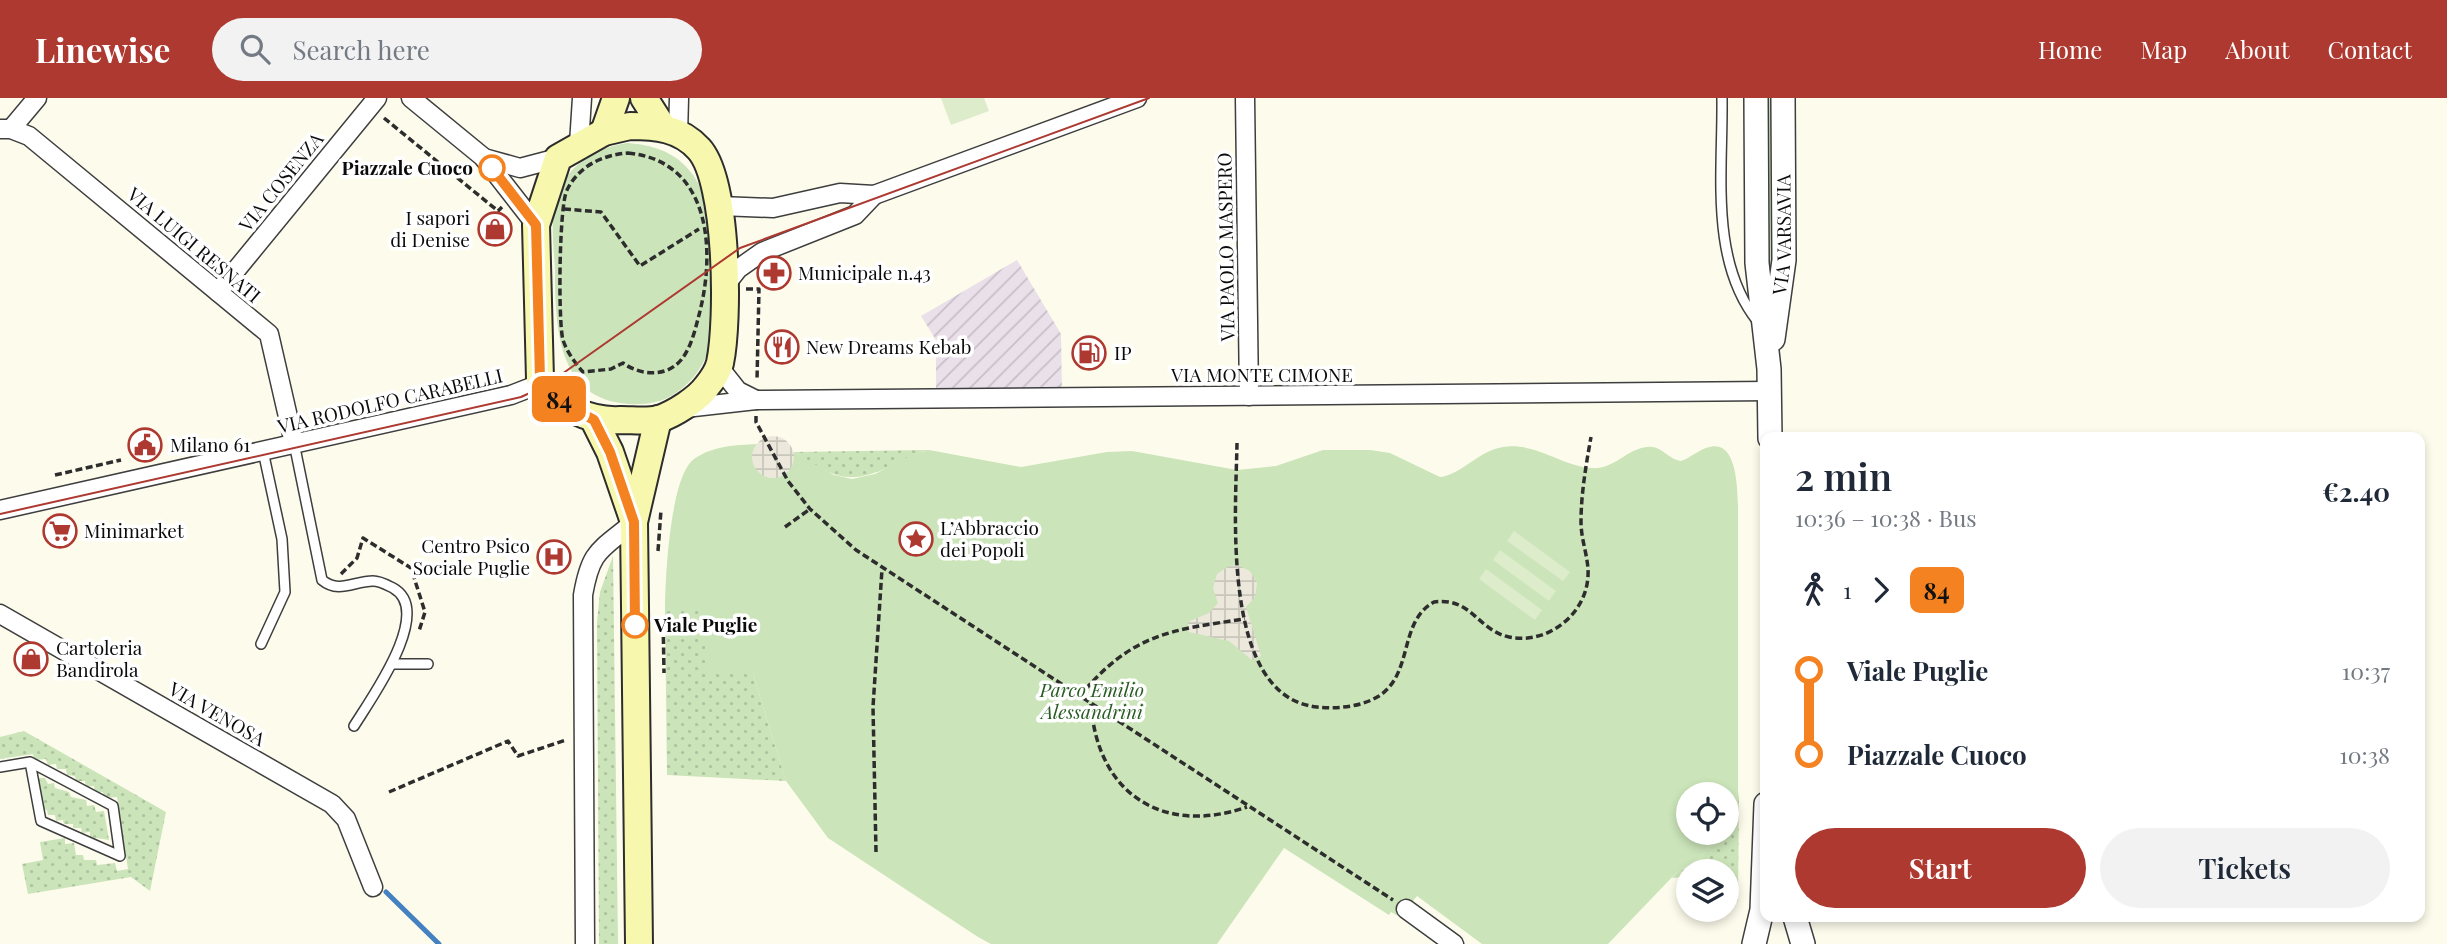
<!DOCTYPE html>
<html lang="en">
<head>
<meta charset="utf-8">
<style>
  :root { --surface:#fff; --page:#f2f2f3; --text:#1f2937; --muted:#747a83; --accent:#ad3931 }
  body { margin:0; font-family:"Playfair Display",serif; background:var(--page); color:var(--text); height:100vh; display:flex; flex-direction:column; font-size:26px; white-space:nowrap }
  * { box-sizing:border-box; margin:0 }
  p { font-size:23px; color:var(--muted) }
  .icon { flex:none; width:38px; height:38px; fill:none; stroke:currentColor; stroke-width:2; stroke-linecap:round; stroke-linejoin:round }
  .map { position:relative; flex:1; overflow:hidden }
  .sheet { position:absolute; left:1760px; top:334px; width:665px; height:490px; display:flex; flex-direction:column; background:var(--surface); border-radius:14px; box-shadow:0 4px 10px #0003 }
  .sheet>* { flex:none }
  .badge { padding:0 14px; border-radius:10px; font-size:24px; line-height:46px }
  .buttons { position:absolute; left:1676px; top:684px; display:grid; gap:14px }
  .buttons a { display:grid; place-items:center; width:63px; height:63px; border-radius:50%; background:var(--surface); box-shadow:0 4px 10px #0003; font-size:35px }
  .map>.badge { position:absolute; translate:-50% -50%; box-shadow:0 0 0 4px #fff }
  .legs { display:flex; align-items:center; gap:10px; height:77px; padding:0 35px; font-size:23px }
  .legs p { margin-inline-start:auto }
  .head { display:flex; align-items:center; justify-content:space-between; height:119px; padding:0 35px }
  h1 { font-size:38px; font-weight:600; line-height:52px }
  .action { display:flex; gap:14px; margin-top:auto; padding:14px 35px }
  .action a { flex:1; height:80px; border-radius:42px; background:var(--accent); color:#fff; font-size:28px; font-weight:600; line-height:80px; text-align:center }
  .action a+a { background:var(--page); color:var(--text) }
  ul { padding:0 35px; list-style:none }
  li { display:flex; align-items:center; gap:24px; height:84px; font-size:26px }
  li i { display:grid; place-items:center; width:10px; height:100%; margin:0 9px; background:currentColor }
  li i::after { content:''; width:18px; height:18px; margin:-9px; border:5px solid; border-radius:50%; background:var(--surface) }
  li p { margin-inline-start:auto }
  li:first-child i { background:linear-gradient(#0000 50%,currentColor 0) }
  li:last-child i { background:linear-gradient(currentColor 50%,#0000 0) }
  header { display:flex; align-items:center; gap:42px; box-sizing:border-box; height:98px; padding:0 35px; background:var(--accent); color:#fff }
  header strong { font-size:33px }
  nav { display:flex; gap:38px; margin-inline-start:auto; font-size:24px }
  .search { width:490px; height:63px; background:var(--page); display:flex; align-items:center; gap:18px; box-sizing:border-box; padding:0 24px; border-radius:38px; color:var(--muted); font-size:26px }
  .map>svg:first-child { display:block }
  .industrial { fill:url(#industrial-furrows) }
  .grass { fill:url(#grass-dots) }
  .park { fill:#cbe4b9 }
  .pitch { fill:#ddecca }
  .plaza { fill:url(#plaza-grid) }
  .lines { fill:none; stroke-linecap:round; stroke-linejoin:round }
  .stream { stroke:#4381c0; stroke-width:5 }
  .service-casing { stroke:#3e3e3e; stroke-width:12 }
  .minor-casing { stroke:#3e3e3e; stroke-width:21 }
  .tertiary-casing { stroke:#3e3e3e; stroke-width:26 }
  .secondary-casing { stroke:#2d2d2d; stroke-width:30 }
  .path { stroke:#2d2d2d; stroke-width:3.5; stroke-dasharray:7 3.5; stroke-linecap:butt }
  .service { stroke:#fff; stroke-width:9 }
  .minor { stroke:#fff; stroke-width:18 }
  .tertiary { stroke:#fff; stroke-width:23 }
  .secondary { stroke:#f7f7ad; stroke-width:26 }
  .tram { stroke:#ad3931; stroke-width:2 }
  .line-1-casing { stroke:#fff; stroke-width:16 }
  .line-1 { stroke:#f58220; stroke-width:10 }
  .stop-1-dot { fill:#fff; stroke:#f58220; stroke-width:3.5 }
  .labels { text-anchor:middle; stroke-width:7; stroke-linejoin:round; paint-order:stroke }
  .stop-label { font-size:19px; font-weight:bold; fill:#0b0b0b; stroke:#fff; text-anchor:end }
  .street-label { font-size:19px; fill:#0b0b0b; stroke:#fff }
  .poi-label { font-size:19px; fill:#0b0b0b; stroke:#fff; text-anchor:start }
  .park-label { font-size:19px; font-style:italic; fill:#285c23; stroke:#fff }
</style>
</head>
<body>
<header>
<strong>Linewise</strong>
<div class="search"><svg class="icon" aria-label="search" viewBox="0 0 24 24"><circle cx="10" cy="10" r="6"/><path d="M15 15l6 6"/></svg>Search here</div>
<nav><a>Home</a><a>Map</a><a>About</a><a>Contact</a></nav>
</header>
<div class="map">
<svg width="2447" height="846" viewBox="0 0 2447 846">
  <defs>
    <pattern id="industrial-furrows" width="10" height="10" patternUnits="userSpaceOnUse" patternTransform="scale(1.75)"><rect width="10" height="10" fill="#eae0ea"/><path d="M-1 1l2-2M0 10L10 0M9 11l2-2" fill="none" stroke="#c7bfc7"/></pattern>
    <pattern id="grass-dots" width="8" height="8" patternUnits="userSpaceOnUse" patternTransform="scale(1.75)"><rect width="8" height="8" fill="#cbe4b9"/><path d="M2 2h.1M6 6h.1" fill="none" stroke="#adc29e" stroke-width="1.8" stroke-linecap="round"/></pattern>
    <pattern id="plaza-grid" width="8" height="8" patternUnits="userSpaceOnUse" patternTransform="scale(1.75)"><rect width="8" height="8" fill="#ece9dc"/><path d="M0 4h8M4 0v8" fill="none" stroke="#c9c6bb"/></pattern>
  </defs>
  <rect width="100%" height="100%" fill="#fdfcec"/>
  <path class="industrial" d="M1017 162 1061 236 1062 293 936 294V242L921 218Z"/>
  <g class="grass">
    <path d="M1765 0H1773L1775 170 1769 194Z"/>
    <path d="M929 352C915 355 905 361 893 367 848 389 834 379 793 354Z"/>
    <path d="M613 458 618 846H599L597 524 600 494Z"/>
    <path d="M665 513H705L753 576 786 683 667 677Z"/>
    <path d="M24 633 166 714 150 793 131 779 28 796 22 766 43 762 40 744 65 740V746L74 745 76 757H83L84 762H96L97 767 115 765 117 773 128 771 117 699 104 700 103 694 95 695 94 688 86 689 85 683H76L75 678 67 677 66 671H57L56 666 48 667 46 661 34 662 33 656 0 661V639Z"/>
    <path d="M38 680H45L48 686 54 685 55 690 69 694 71 699 86 702 87 708 94 707 96 714 104 713 109 742 90 739V734L82 735 81 730H73V726H64L63 722 56 723 55 717H48L47 712 42 711Z"/>
    <path d="M1739 693 1738 803 1730 811 1727 808V774H1689V778L1672 780 1679 772 1699 761 1721 735H1727C1727 721 1738 708 1739 693Z"/>
  </g>
  <g class="park">
    <path d="M628 45C652 47 673 53 689 72 710 95 709 134 710 163 711 188 716 218 711 243 704 276 676 305 642 306 559 310 555 236 555 173 554 153 551 130 554 110 560 72 593 49 628 45Z"/>
    <path d="M757 346 793 354 834 377 852 381 875 376 911 357 929 352 1021 369 1107 354 1132 353 1237 372 1276 368 1323 352H1370L1390 355 1440 379C1461 377 1478 353 1503 349 1536 344 1561 368 1592 370 1614 372 1626 351 1647 349 1662 347 1667 361 1681 363 1690 360 1697 353 1706 350 1737 338 1737 388 1738 407V707L1727 727V696H1689V735H1721L1699 761 1679 772 1608 846H1482L1417 798 1400 819 1391 814 1389 817 1284 750 1217 846H991L978 839 828 740 786 683 753 576H705V513H665C665 482 670 378 694 361 713 348 735 347 757 346Z"/>
  </g>
  <g class="pitch">
    <path d="M941 0H984L989 13 951 27Z"/>
    <path d="M1514 433 1570 474 1563 483 1507 443Z"/>
    <path d="M1500 452 1556 493 1549 503 1493 462Z"/>
    <path d="M1486 471 1542 512 1535 522 1479 481Z"/>
  </g>
  <g class="plaza">
    <circle cx="773" cy="359" r="21"/>
    <path d="M1237 467 1250 473 1257 485 1255 499 1246 509 1261 558 1252 562 1229 543 1189 534 1188 529V524L1209 515 1218 505 1213 490 1217 476 1229 468Z"/>
  </g>
  <g class="lines">
    <path class="stream" d="M386 794 439 846"/>
    <defs>
      <g id="service">
        <path d="M1722 0C1723 74 1709 163 1758 224"/>
        <path d="M294 345 322 482C339 496 354 483 373 483 380 483 387 487 393 490 435 513 370 602 354 628"/>
        <path d="M261 546 285 494 282 441 263 353"/>
        <path d="M392 566H428"/>
        <path d="M0 669 30 664 113 708 120 758 41 723 30 664"/>
      </g>
      <g id="minor">
        <path d="M411 0 483 59 536 127"/>
        <path d="M1245 0 1249 298"/>
        <path d="M0 31H11L29 38 269 236 294 345"/>
        <path d="M11 31 37 0"/>
        <path d="M678 37 679 0"/>
        <path d="M579 46 582 0"/>
        <path d="M484 60 520 70 558 60"/>
        <path d="M720 108 773 110 840 95 874 97 1137 0"/>
        <path d="M723 190 738 171 762 154 855 117 874 97"/>
        <path d="M218 194 377 0"/>
        <path d="M719 269 738 293 756 302"/>
        <path d="M685 310 756 302 1769 293"/>
        <path d="M0 412 511 297 542 285"/>
        <path d="M0 516 332 706 346 721 373 789"/>
        <path d="M1406 811 1454 846"/>
        <path d="M585 846 583 497C591 451 600 453 634 424"/>
      </g>
      <g id="tertiary">
        <path d="M1756 0 1757 165 1769 271 1770 340"/>
        <path id="s1" d="M1773 241 1784 162 1783 0"/>
        <path d="M1795 819 1803 846"/>
        <path d="M1754 846 1762 812 1766 706"/>
      </g>
      <g id="secondary">
        <path d="M644 0 662 28"/>
        <path d="M630 28C656 28 680 30 699 51 728 83 729 222 720 265 718 273 712 282 707 288 698 301 674 316 659 321 648 324 633 322 621 322 589 324 558 309 540 281L536 127 558 60 604 34Z"/>
        <path d="M604 34 616 0"/>
        <path d="M594 322 610 354 634 424"/>
        <path d="M639 846 634 424 658 321"/>
      </g>
    </defs>
    <use href="#service" class="service-casing"/>
    <use href="#minor" class="minor-casing"/>
    <use href="#tertiary" class="tertiary-casing"/>
    <use href="#secondary" class="secondary-casing"/>
    <g class="path">
      <path d="M384 20 498 113 502 109"/>
      <path d="M628 55C711 63 716 153 699 217 695 232 691 250 681 262 666 280 639 277 623 265L611 271 583 274C575 265 567 254 563 242 558 225 559 107 567 92 579 68 602 57 628 55Z"/>
      <path d="M564 111 601 114 640 168 699 131"/>
      <path d="M746 191H759L757 282"/>
      <path d="M756 318V324L788 383 810 411 856 452 1393 802"/>
      <path d="M1237 345C1236 413 1220 599 1317 609 1338 611 1361 609 1379 598 1414 575 1398 524 1434 504 1472 499 1477 532 1509 539 1547 547 1586 517 1588 478 1589 460 1581 443 1581 424 1581 396 1586 367 1591 339"/>
      <path d="M55 377 121 362"/>
      <path d="M785 429 810 411"/>
      <path d="M658 453 661 412"/>
      <path d="M341 476 357 460 363 440 411 470 425 514 419 533"/>
      <path d="M663 518 664 575"/>
      <path d="M1079 599C1131 536 1169 532 1245 521"/>
      <path d="M1091 606C1097 696 1163 738 1247 709"/>
      <path d="M389 694 508 643 518 658 566 642"/>
      <path d="M876 754 873 609 882 471"/>
    </g>
    <use href="#service" class="service"/>
    <use href="#minor" class="minor"/>
    <use href="#tertiary" class="tertiary"/>
    <use href="#secondary" class="secondary"/>
    <path class="tram" d="M0 416 521 299 545 288 740 150 1149 0"/>
  </g>
  <g class="lines">
    <defs>
      <path id="line-1" d="M492 70 536 127 540 281 570 309 594 322 610 354 634 424 635 527"/>
    </defs>
    <use href="#line-1" class="line-1-casing"/>
    <use href="#line-1" class="line-1"/>
  </g>
  <defs>
    <symbol id="shop-ring" viewBox="-11 -11 22 22"><circle r="9.5" fill="#fff" stroke="#ad3931" stroke-width="1.5"/><path d="M-5-2.5h2.3a2.7 3.5 0 0 1 5.4 0H5L5.5 6h-11ZM-1.5-2.5h3a1.5 2.3 0 0 0-3 0Z" fill="#ad3931"/></symbol>
    <symbol id="pharmacy-ring" viewBox="-11 -11 22 22"><circle r="9.5" fill="#fff" stroke="#ad3931" stroke-width="1.5"/><path d="M-2-6h4v4h4v4h-4v4h-4v-4h-4v-4h4Z" fill="#ad3931"/></symbol>
    <symbol id="restaurant-ring" viewBox="-11 -11 22 22"><circle r="9.5" fill="#fff" stroke="#ad3931" stroke-width="1.5"/><path d="M-5-6h1v4h1v-4h1v4h1v-4h1v5L-1.5 .5V6h-2V.5L-5-1ZM5-6V6H3V1.5H1.5Q1.5-4 5-6Z" fill="#ad3931"/></symbol>
    <symbol id="fuel-ring" viewBox="-11 -11 22 22"><circle r="9.5" fill="#fff" stroke="#ad3931" stroke-width="1.5"/><path d="M-5.5-6h7V0h2V4h1.3V-2.5L3-4.5l.8-.8L6-3V5H2.5V1h-1V6h-7ZM-4.2-4.7v3.2H.2V-4.7Z" fill="#ad3931"/></symbol>
    <symbol id="civic-ring" viewBox="-11 -11 22 22"><circle r="9.5" fill="#fff" stroke="#ad3931" stroke-width="1.5"/><path d="M-.6-6.5H3V-4.5H.6V-3L4-1V1h2V6H-6V1h2V-1L-.6-3ZM-1.2 2.5V6h2.4V2.5Z" fill="#ad3931"/></symbol>
    <symbol id="supermarket-ring" viewBox="-11 -11 22 22"><circle r="9.5" fill="#fff" stroke="#ad3931" stroke-width="1.5"/><path d="M-6-5.5h2.5l.6 2H6L4.5 2H-2.5L-4.4-4H-6ZM-1.5 3.2a1.3 1.3 0 1 0 .1 0ZM3 3.2a1.3 1.3 0 1 0 .1 0Z" fill="#ad3931"/></symbol>
    <symbol id="sight-ring" viewBox="-11 -11 22 22"><circle r="9.5" fill="#fff" stroke="#ad3931" stroke-width="1.5"/><path d="M0-6L1.8-2.2L6-1.7L2.9 1.2L3.7 5.4L0 3.3L-3.7 5.4L-2.9 1.2L-6-1.7L-1.8-2.2Z" fill="#ad3931"/></symbol>
    <symbol id="hospital-ring" viewBox="-11 -11 22 22"><circle r="9.5" fill="#fff" stroke="#ad3931" stroke-width="1.5"/><path d="M-5-5h3v3.5h4V-5h3V5h-3V1.5h-4V5h-3Z" fill="#ad3931"/></symbol>
  </defs>
  <g fill-rule="evenodd">
    <use href="#shop-ring" x="476" y="112" width="38" height="38"/>
    <use href="#pharmacy-ring" x="755" y="156" width="38" height="38"/>
    <use href="#restaurant-ring" x="763" y="230" width="38" height="38"/>
    <use href="#fuel-ring" x="1070" y="236" width="38" height="38"/>
    <use href="#civic-ring" x="126" y="328" width="38" height="38"/>
    <use href="#supermarket-ring" x="41" y="414" width="38" height="38"/>
    <use href="#sight-ring" x="897" y="422" width="38" height="38"/>
    <use href="#hospital-ring" x="535" y="440" width="38" height="38"/>
    <use href="#shop-ring" x="12" y="542" width="38" height="38"/>
  </g>
  <g class="stop-1-dot">
    <circle cx="492" cy="70" r="12"/>
    <circle cx="635" cy="527" r="12"/>
  </g>
  <g class="labels">
    <g class="stop-label">
      <text x="473" y="77">Piazzale Cuoco</text>
      <text x="654" y="534" text-anchor="start">Viale Puglie</text>
    </g>
    <g class="street-label">
      <text transform="translate(281 84) rotate(-51)" y="7">VIA COSENZA</text>
      <text dy="7" stroke="none"><textPath href="#s1" startOffset="105">VIA VARSAVIA</textPath></text>
      <text transform="translate(194 147) rotate(40)" y="7">VIA LUIGI RESNATI</text>
      <text transform="translate(1226 149) rotate(-91)" y="7">VIA PAOLO MASPERO</text>
      <text x="1262" y="284">VIA MONTE CIMONE</text>
      <text transform="translate(390 303) rotate(-13)" y="7">VIA RODOLFO CARABELLI</text>
      <text transform="translate(217 616) rotate(30)" y="7">VIA VENOSA</text>
    </g>
    <g class="poi-label">
      <text x="470" y="127" text-anchor="end">I sapori<tspan x="470" dy="22">di Denise</tspan></text>
      <text x="798" y="182">Municipale n.43</text>
      <text x="806" y="256">New Dreams Kebab</text>
      <text x="1114" y="262">IP</text>
      <text x="170" y="354">Milano 61</text>
      <text x="940" y="437">L’Abbraccio<tspan x="940" dy="22">dei Popoli</tspan></text>
      <text x="84" y="440">Minimarket</text>
      <text x="530" y="455" text-anchor="end">Centro Psico<tspan x="530" dy="22">Sociale Puglie</tspan></text>
      <text x="56" y="557">Cartoleria<tspan x="56" dy="22">Bandirola</tspan></text>
    </g>
    <g class="park-label">
      <text x="1092" y="599">Parco Emilio<tspan x="1092" dy="22">Alessandrini</tspan></text>
    </g>
  </g>
</svg>
<div class="buttons">
<a><svg class="icon" aria-label="locate" viewBox="0 0 24 24"><circle cx="12" cy="12" r="6"/><path d="M12 2v4M12 18v4M2 12h4M18 12h4"/></svg></a>
<a><svg class="icon" aria-label="layers" viewBox="0 0 24 24"><path d="M12 4l9 5-9 5-9-5zM3 14l9 5 9-5"/></svg></a>
</div>
<b class="badge" style="left:559px;top:301px;background:#f58220;color:#111">84</b>
<section class="sheet">
<div class="head"><div><h1>2 min</h1><p>10:36 – 10:38 · Bus</p></div><b>€2.40</b></div>
<div class="legs"><svg class="icon" aria-label="walk" viewBox="0 0 24 24"><circle cx="13" cy="4" r="2"/><path d="M13 8l-2 6 4 7M11 14l-3 7M7 12l3-4h3l4 4"/></svg>1<svg class="icon" aria-label="forward" viewBox="0 0 24 24"><path d="M9 5l7 7-7 7"/></svg><b class="badge" style="background:#f58220;color:#111">84</b></div>
<ul>
<li><i style="color:#f58220"></i><b>Viale Puglie</b><p>10:37</p></li>
<li><i style="color:#f58220"></i><b>Piazzale Cuoco</b><p>10:38</p></li>
</ul>
<div class="action"><a>Start</a><a>Tickets</a></div>
</section>
</div>
</body>
</html>
